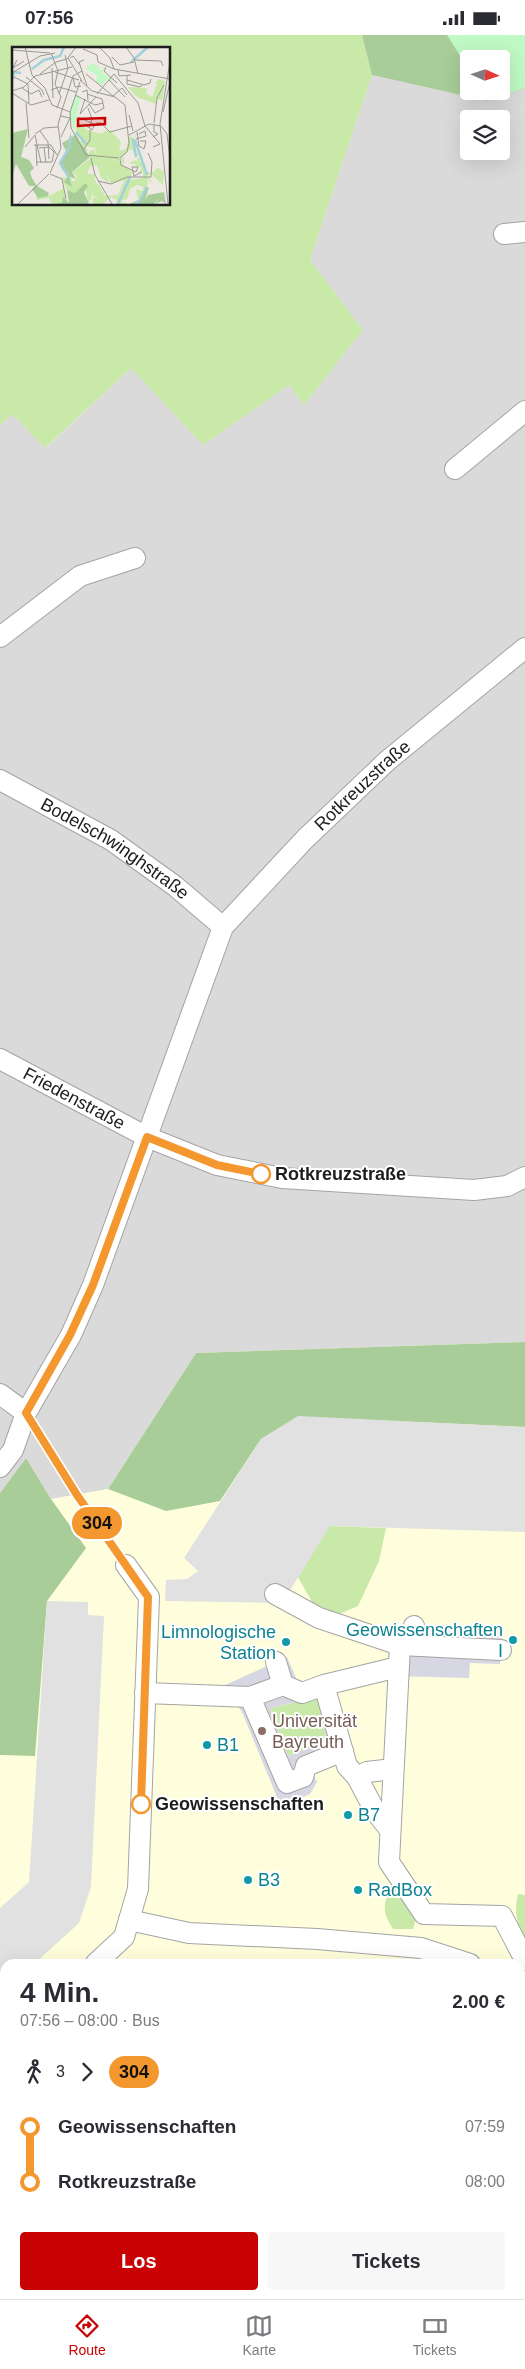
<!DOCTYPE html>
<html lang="de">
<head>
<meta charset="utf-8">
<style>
  :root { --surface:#fff; --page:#f7f7f7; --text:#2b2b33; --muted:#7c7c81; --line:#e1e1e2; --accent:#c90204 }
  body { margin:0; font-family:Helvetica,sans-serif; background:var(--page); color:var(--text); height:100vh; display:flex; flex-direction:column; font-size:19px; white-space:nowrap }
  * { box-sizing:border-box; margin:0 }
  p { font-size:16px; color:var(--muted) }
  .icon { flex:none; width:28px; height:28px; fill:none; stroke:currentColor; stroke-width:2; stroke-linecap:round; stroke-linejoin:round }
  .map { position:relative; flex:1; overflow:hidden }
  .drawer { position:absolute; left:0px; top:1924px; width:525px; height:341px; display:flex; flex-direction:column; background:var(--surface); border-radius:15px 15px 0 0; box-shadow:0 5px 20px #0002 }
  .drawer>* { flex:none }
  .badge { padding:0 10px; border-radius:16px; font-size:18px; line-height:32px }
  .needle { width:32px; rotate:93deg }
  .controls { position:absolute; left:460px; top:15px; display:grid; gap:10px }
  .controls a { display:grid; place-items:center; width:50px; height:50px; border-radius:5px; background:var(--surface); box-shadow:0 5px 20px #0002; font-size:25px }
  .map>.badge { position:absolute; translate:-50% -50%; box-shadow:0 0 0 2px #fff }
  .legs { display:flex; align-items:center; gap:8px; height:55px; padding:0 20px; font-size:16px }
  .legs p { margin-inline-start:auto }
  .summary { display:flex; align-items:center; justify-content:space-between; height:85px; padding:0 20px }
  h1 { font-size:28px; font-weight:800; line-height:38px }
  .action { display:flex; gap:10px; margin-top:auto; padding:10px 20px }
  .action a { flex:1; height:58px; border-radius:5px; background:var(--accent); color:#fff; font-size:20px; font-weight:800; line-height:58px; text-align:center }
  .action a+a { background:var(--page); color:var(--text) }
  ul { padding:0 20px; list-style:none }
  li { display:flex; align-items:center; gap:18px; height:55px; font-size:19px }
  li i { display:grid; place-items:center; width:8px; height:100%; margin:0 6px; background:currentColor }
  li i::after { content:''; width:12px; height:12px; margin:-6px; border:4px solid; border-radius:50%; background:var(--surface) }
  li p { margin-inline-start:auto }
  li:first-child i { background:linear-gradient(#0000 50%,currentColor 0) }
  li:last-child i { background:linear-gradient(currentColor 50%,#0000 0) }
  .status { display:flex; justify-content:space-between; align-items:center; height:35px; padding:0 25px; background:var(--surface); direction:ltr }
  .status svg { height:14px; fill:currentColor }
  .tabs { display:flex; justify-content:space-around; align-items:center; height:70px; border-top:1px solid var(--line); background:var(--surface); font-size:14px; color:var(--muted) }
  .tabs a { display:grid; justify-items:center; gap:2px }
  .tabs .current { color:var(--accent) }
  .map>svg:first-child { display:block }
  .residential { fill:#dbdada; fill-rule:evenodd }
  .education { fill:#fffedc; fill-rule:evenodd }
  .grass { fill:#c9e9a9; fill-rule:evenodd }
  .forest { fill:#a8cd98; fill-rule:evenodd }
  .park { fill:#c0f9c4 }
  .parking { fill:#e1e1e1 }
  .plaza { fill:#d7d7e4; fill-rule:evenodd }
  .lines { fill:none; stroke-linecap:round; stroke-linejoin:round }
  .street-casing { stroke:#a4a4a4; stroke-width:22 }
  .street { stroke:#fff; stroke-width:20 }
  .line-1-casing { stroke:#fff; stroke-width:11 }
  .line-1 { stroke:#f3972e; stroke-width:8 }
  .stop-1-dot { fill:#fff; stroke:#f3972e; stroke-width:2.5 }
  .culture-dot { fill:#0f9aa8; stroke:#fff; stroke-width:2 }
  .education-dot { fill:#8d6e63; stroke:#fff; stroke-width:2 }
  .labels { text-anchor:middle; stroke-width:4; stroke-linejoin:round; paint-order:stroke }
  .street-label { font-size:18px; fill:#1d1d1d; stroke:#fff }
  .stop-label { font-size:18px; font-weight:bold; fill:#1d1d1d; stroke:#fff; text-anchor:start }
  .culture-label { font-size:18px; fill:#0d838f; stroke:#fff; text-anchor:start }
  .education-label { font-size:18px; fill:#785e54; stroke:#fff; text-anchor:start }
  .inset-river { fill:none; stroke:#a3d0dc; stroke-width:2.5 }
  .inset-road { fill:none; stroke:#9a9894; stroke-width:1 }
  .view { fill:#c90204; fill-opacity:0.15; stroke:#c90204; stroke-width:2.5 }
  .inset-edge { fill:none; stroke:#1d1d1d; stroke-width:2.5 }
</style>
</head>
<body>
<div class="status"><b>07:56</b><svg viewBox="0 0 49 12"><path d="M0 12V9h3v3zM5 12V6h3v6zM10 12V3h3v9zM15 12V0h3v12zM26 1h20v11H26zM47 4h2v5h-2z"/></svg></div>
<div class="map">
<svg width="525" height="2264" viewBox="0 0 525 2264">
  <rect width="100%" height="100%" fill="#eeeae3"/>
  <path class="residential" d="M372 40 488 66 525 53V1307L196 1318 108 1454 51 1464 26 1423 0 1458V391L12 379 46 413 131 333 203 410 289 350 304 370 363 295 310 225ZM469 84H501V116H469Z"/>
  <path class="education" d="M525 1307V2264H0V1458L26 1423 51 1464 108 1454 196 1318ZM5 1929H520V2260H5Z"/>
  <g class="grass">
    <path d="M0 0H362L372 40 310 225 363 295 304 370 289 350 203 410 131 333 45 413 12 379 0 391ZM14 14H169V169H14Z"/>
    <path d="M329 1491 386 1493 379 1526 358 1571 337 1580 312 1567 298 1542Z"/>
    <path d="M318 1662 327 1706 288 1721 270 1673Z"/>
    <path d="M394 1849 416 1884 413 1894H393C381 1876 383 1866 394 1849Z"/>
    <path d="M518 1859 525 1860V1903C516 1890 514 1874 518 1859Z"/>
  </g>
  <g class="forest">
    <path d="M362 0H525V53L488 66 372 40ZM469 24H501V56H469Z"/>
    <path d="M525 1307V1392L298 1382 261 1404 220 1466 166 1476 108 1454 196 1318Z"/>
    <path d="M26 1423 51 1464 86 1513 47 1566 35 1721 0 1720V1458Z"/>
    <path d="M525 2056V2139L520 2138V2057Z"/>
  </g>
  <path class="park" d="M447 0H525V53L488 66 482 56H501V24H469V35Z"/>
  <g class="parking">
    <path d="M298 1381 525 1392V1497L330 1491 289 1557 278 1568 165 1566 166 1545 187 1544 198 1536 184 1523 261 1404Z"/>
    <path d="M47 1566 88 1567V1580L104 1581 91 1852 79 1888 34 1929H5V1955L0 1960V1873L29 1847Z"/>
  </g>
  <g class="plaza">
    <path d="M423 1591 502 1595 500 1629 470 1628 469 1643 397 1641 414 1602Z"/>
    <path d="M287 1622 300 1652 322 1642 340 1721 311 1733 317 1747 310 1759 281 1772 242 1677 223 1651ZM317 1662 327 1706 288 1721 270 1673Z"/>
  </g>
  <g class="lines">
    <defs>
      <g id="street">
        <path d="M504 199 525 197"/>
        <path d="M455 434 525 376"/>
        <path d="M0 602 80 541 135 523"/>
        <path id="s1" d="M0 745 111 805 175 851 223 892"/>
        <path id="s2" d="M0 1024 147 1102 217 1130 282 1143 474 1155 507 1151 525 1142"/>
        <path d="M0 1359 26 1378"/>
        <path id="s3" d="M0 1432 13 1415 26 1378 71 1300 93 1250 223 892 305 804 387 726 525 613"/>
        <path d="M275 1559 319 1583 400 1610 389 1827 424 1879 502 1881 525 1925"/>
        <path d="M400 1610 501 1615"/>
        <path d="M413 1610 414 1591"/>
        <path d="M276 1627 283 1650"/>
        <path d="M324 1650 347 1731 357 1742 375 1776 390 1795"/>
        <path d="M145 1658 250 1662 283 1650 302 1658 324 1650 398 1632"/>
        <path d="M250 1662 287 1748 303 1742 306 1731 343 1716"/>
        <path d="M357 1742 367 1737 393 1734"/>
        <path d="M129 1885 189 1898 317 1904 421 1913 470 1929"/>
        <path d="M95 1929 124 1902 138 1854 149 1562 126 1530"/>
        <path d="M520 1954 525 1957"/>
        <path d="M0 2017 5 2013"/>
      </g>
    </defs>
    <use href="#street" class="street-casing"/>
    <use href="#street" class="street"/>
  </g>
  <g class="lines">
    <defs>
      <path id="line-1" d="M141 1769 148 1562 77 1460 26 1378 70 1300 93 1250 147 1102 217 1130 261 1139"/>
    </defs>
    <use href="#line-1" class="line-1-casing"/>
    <use href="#line-1" class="line-1"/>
  </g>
  <g class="stop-1-dot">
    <circle cx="261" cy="1139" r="9"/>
    <circle cx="141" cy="1769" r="9"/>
  </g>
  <g class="culture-dot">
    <circle cx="513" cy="1605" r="5"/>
    <circle cx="286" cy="1607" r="5"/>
    <circle cx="207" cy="1710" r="5"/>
    <circle cx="348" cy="1780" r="5"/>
    <circle cx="248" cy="1845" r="5"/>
    <circle cx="358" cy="1855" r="5"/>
  </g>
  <circle class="education-dot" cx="262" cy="1696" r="5"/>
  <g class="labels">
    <g class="street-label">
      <text dy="6" stroke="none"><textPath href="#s3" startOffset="785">Rotkreuzstraße</textPath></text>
      <text dy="6" stroke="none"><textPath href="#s1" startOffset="134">Bodelschwinghstraße</textPath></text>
      <text dy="6" stroke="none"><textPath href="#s2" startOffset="84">Friedenstraße</textPath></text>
    </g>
    <g class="stop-label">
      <text x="275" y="1145">Rotkreuzstraße</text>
      <text x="155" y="1775">Geowissenschaften</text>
    </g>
    <g class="culture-label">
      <text x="503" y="1601" text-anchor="end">Geowissenschaften<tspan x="503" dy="21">I</tspan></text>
      <text x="276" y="1603" text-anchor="end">Limnologische<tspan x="276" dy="21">Station</tspan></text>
      <text x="217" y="1716">B1</text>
      <text x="358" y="1786">B7</text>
      <text x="258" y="1851">B3</text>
      <text x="368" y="1861">RadBox</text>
    </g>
    <g class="education-label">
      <text x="272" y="1692">Universität<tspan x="272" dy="21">Bayreuth</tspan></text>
    </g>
  </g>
  <g transform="translate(12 12)">
    <rect width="158" height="158" fill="#eeeae3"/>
    <path d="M147 32 153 34 152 42 150 53 145 52 144 57 125 50 116 40 135 41 134 46 140 50 145 37 143 36ZM66 74 75 83 90 87 94 83 100 85 109 95 107 104 114 102 118 89 123 92V88L125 86 122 95 126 109 123 110 120 102 116 103 107 112V114H101L111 115 108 112 111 110 113 116H108L120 125 118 133 131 131V124L126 126 130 121 125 119 123 123 124 118 117 116 124 113 126 117 125 112 126 110 135 125H142L145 121 150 122H146L152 124 151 138 138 126 136 129 142 138 135 131 136 137 126 154 124 142 131 144 132 140 125 138 118 142 115 152 108 154 117 157H104L105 153 99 150 91 157H81V151L85 150 81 149 80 142V151L76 156 73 137 63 146 55 143 49 130 56 131 54 126 61 131 58 134H63L65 129 60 125 78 112 77 105 82 102 85 109 83 101 73 99 76 103 74 105 63 88 59 91 64 86 68 94 71 93 64 83ZM85 118 89 131 97 136 94 125 99 137 112 133 106 148 93 149 86 136 84 137 82 127H75L78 119ZM52 141 54 151 50 156 53 157H40L37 151 25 153 24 149H37Z" fill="#c9e9a9" fill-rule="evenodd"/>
    <path d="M16 82 9 110 17 113 22 121 18 125 20 131 25 139 37 146 36 149 26 151 20 142 14 148 23 139H17L4 117 0 130V86ZM59 85V91L63 88 78 110 60 125 64 132 57 129 60 140 52 135 57 128 48 116 54 104 50 96 57 92ZM73 136 76 139 72 145 77 157H43L50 156 51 150 57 156 55 143 63 146ZM137 140 133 153 136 148 152 145 154 157 150 154 143 157 147 151 142 157H117L127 153 134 142 130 141Z" fill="#a8cd98"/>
    <path d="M80 16 87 20V24L94 20 90 26 102 33 100 35 96 31 90 38 84 35 85 28 74 22ZM64 48 68 50 62 85 58 67Z" fill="#c0f9c4"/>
    <path class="inset-river" d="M119 15 136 0M20 22 32 13 48 9 52 0M0 35 2 25 9 26M64 85 74 97M121 92 124 110M123 93 135 128M57 131 48 116 57 101 59 89M106 157 118 130M122 157 127 155 135 140"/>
    <path class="inset-road" d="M13 0 20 28 33 41 40 58 58 65 59 81 74 108 107 111M87 0 98 11 102 22M114 0 122 11 126 27M71 2 85 8M0 3 38 6M39 6 46 24 43 37 49 50 45 61M85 8 86 15 102 22M100 10 108 18 122 15M56 11 70 34M58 11 61 9 68 18M5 13 1 21 12 14M72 13 67 15 75 39M123 13 149 14 151 19M94 20 92 24 105 36M40 21 41 51M102 22 158 32M106 23 107 29 119 28M43 25 67 33M0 26 28 9 43 6M28 27 44 15 55 12 64 0M74 27 101 49M102 27 126 56 133 79M115 29V37L128 40 130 38M2 30 16 37 17 56M14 30 30 43 32 48M61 31 63 40 69 39M68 33 80 44 103 50 113 58 117 96 115 105 108 111M97 33 113 50M115 33 132 38 138 36 139 32M10 41 19 47 27 43 30 50M39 43 47 40 64 45M0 44 12 40 23 29 60 20M70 45 75 43 76 53M0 46 19 58 37 53M47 47 56 21 53 8M75 47 90 52 92 61 83 66 77 57M85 47 102 27M63 48 83 58 91 56M101 49 110 41 115 48M73 52 68 67 84 50M14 56 17 91M76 61 80 72 77 81M58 65 68 35M151 65 158 35M117 68 121 84M66 70 84 78M84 76H89L98 85 120 79M142 76 145 51 152 38M72 77 80 83 83 77M133 79 148 97 141 100M28 84 36 95 37 112M125 85 127 99 132 102 134 94H128M23 87 32 81 46 80M23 88 29 116M117 88 137 77 149 79 155 87 158 112M49 90 58 71 49 69M141 90 146 87 142 85V78M124 92 134 89 133 84 127 87M22 98H39L45 108M24 98 25 119M13 100 23 88M27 101 37 100 42 105M32 101 34 116M72 102 78 93V83M79 111 83 128 100 157M108 112 109 118 124 125M24 115H40L42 105M124 125 126 120H120L122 129 130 125M38 126 49 101 46 78 50 63 61 29 70 24M38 127 50 132 54 152M86 134 99 137 115 130H139L140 115 136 106M6 157 37 127M156 157 148 77 158 14"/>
    <path class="view" d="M93 71V77L66 79V72Z"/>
    <rect width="158" height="158" class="inset-edge"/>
  </g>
</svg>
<div class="controls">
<a><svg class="needle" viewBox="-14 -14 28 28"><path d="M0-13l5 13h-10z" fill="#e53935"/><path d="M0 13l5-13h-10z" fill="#7c7c81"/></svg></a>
<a><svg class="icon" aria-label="layers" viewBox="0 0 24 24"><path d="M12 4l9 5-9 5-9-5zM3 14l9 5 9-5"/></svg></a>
</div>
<b class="badge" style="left:97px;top:1488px;background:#f3972e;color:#111">304</b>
<section class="drawer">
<div class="summary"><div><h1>4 Min.</h1><p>07:56 – 08:00 · Bus</p></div><b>2.00 €</b></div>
<div class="legs"><svg class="icon" aria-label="walk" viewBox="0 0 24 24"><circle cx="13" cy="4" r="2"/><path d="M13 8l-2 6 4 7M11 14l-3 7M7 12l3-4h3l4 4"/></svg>3<svg class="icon" aria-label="forward" viewBox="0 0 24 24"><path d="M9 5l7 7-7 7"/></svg><b class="badge" style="background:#f3972e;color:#111">304</b></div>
<ul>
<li><i style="color:#f3972e"></i><b>Geowissenschaften</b><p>07:59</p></li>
<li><i style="color:#f3972e"></i><b>Rotkreuzstraße</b><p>08:00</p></li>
</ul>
<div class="action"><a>Los</a><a>Tickets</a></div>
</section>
</div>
<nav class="tabs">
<a class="current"><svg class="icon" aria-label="directions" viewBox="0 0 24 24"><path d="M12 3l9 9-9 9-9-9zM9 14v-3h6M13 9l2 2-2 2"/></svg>Route</a>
<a><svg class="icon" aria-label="map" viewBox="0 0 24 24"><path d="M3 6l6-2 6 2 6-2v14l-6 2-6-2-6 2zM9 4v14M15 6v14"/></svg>Karte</a>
<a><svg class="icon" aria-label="tickets" viewBox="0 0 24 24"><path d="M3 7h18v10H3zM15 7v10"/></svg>Tickets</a>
</nav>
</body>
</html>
